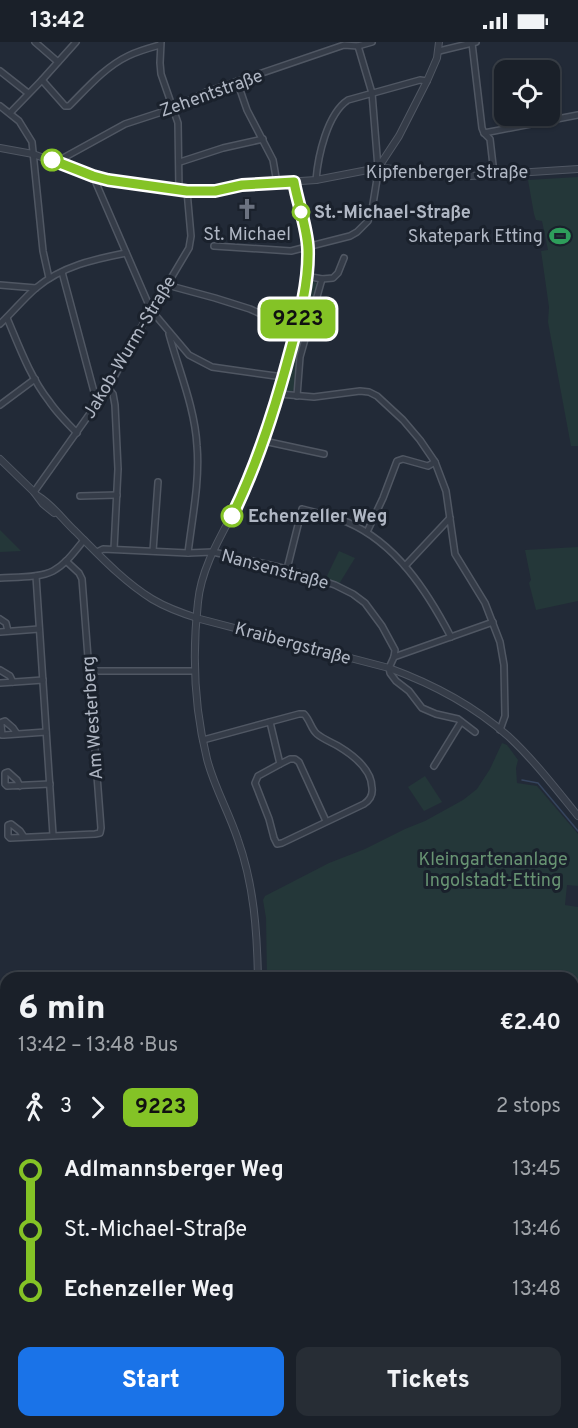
<!DOCTYPE html>
<html lang="en">
<head>
<meta charset="utf-8">
<style>
  :root { --surface:#1a2029; --page:#272d35; --text:#f1f3f6; --muted:#9fa3a8; --line:#383e46; --accent:#1a73e8 }
  body { margin:0; font-family:Overpass,sans-serif; background:var(--page); color:var(--text); height:100vh; display:flex; flex-direction:column; font-size:22px; white-space:nowrap }
  * { box-sizing:border-box; margin:0 }
  p { font-size:20px; color:var(--muted) }
  .icon { flex:none; width:33px; height:33px; fill:none; stroke:currentColor; stroke-width:2; stroke-linecap:round; stroke-linejoin:round }
  .map { position:relative; flex:1; overflow:hidden }
  .drawer { position:absolute; left:0px; top:930px; width:579px; height:456px; display:flex; flex-direction:column; background:var(--surface); border-radius:18px 18px 0 0; box-shadow:0 2px 4px #0004,0 0 0 2px var(--line) }
  .drawer>* { flex:none }
  .badge { padding:0 12px; border-radius:9px; font-size:21px; line-height:39px }
  .tools { position:absolute; left:494px; top:18px; display:grid; gap:12px }
  .tools a { display:grid; place-items:center; width:66px; height:66px; border-radius:12px; background:var(--surface); box-shadow:0 2px 4px #0004,0 0 0 2px var(--line); font-size:30px }
  .map>.badge { position:absolute; translate:-50% -50%; box-shadow:0 0 0 3px #fff }
  .legs { display:flex; align-items:center; gap:9px; height:66px; padding:0 18px; font-size:20px }
  .legs p { margin-inline-start:auto }
  .overview { display:flex; align-items:center; justify-content:space-between; height:102px; padding:0 18px }
  h1 { font-size:33px; font-weight:800; line-height:45px }
  .action { display:flex; gap:12px; margin-top:auto; padding:12px 18px }
  .action a { flex:1; height:69px; border-radius:12px; background:var(--accent); color:#fff; font-size:24px; font-weight:800; line-height:69px; text-align:center }
  .action a+a { background:var(--page); color:var(--text) }
  ul { padding:0 18px; list-style:none }
  li { display:flex; align-items:center; gap:21px; height:60px; font-size:22px }
  li i { display:grid; place-items:center; width:9px; height:100%; margin:0 8px; background:currentColor }
  li i::after { content:''; width:15px; height:15px; margin:-8px; border:4px solid; border-radius:50%; background:var(--surface) }
  li p { margin-inline-start:auto }
  li:first-child i { background:linear-gradient(#0000 50%,currentColor 0) }
  li:last-child i { background:linear-gradient(currentColor 50%,#0000 0) }
  .status { display:flex; justify-content:space-between; align-items:center; height:42px; padding:0 30px; background:var(--surface); direction:ltr }
  .status svg { height:16px; fill:currentColor }
  .map>svg:first-child { display:block }
  .green { fill:#243739 }
  .lines { fill:none; stroke-linecap:round; stroke-linejoin:round }
  .stream { stroke:#36455e; stroke-width:1.5 }
  .minor-casing { stroke:#505763; stroke-width:8 }
  .tertiary-casing { stroke:#505763; stroke-width:8 }
  .minor { stroke:#353c48; stroke-width:5 }
  .tertiary { stroke:#353c48; stroke-width:6 }
  .line-1-casing { stroke:#fff; stroke-width:14 }
  .line-1 { stroke:#84c326; stroke-width:9 }
  .stop-1-dot { fill:#fff; stroke:#84c326; stroke-width:3 }
  .labels { text-anchor:middle; stroke-width:6; stroke-linejoin:round; paint-order:stroke }
  .street-label { font-size:18px; fill:#b0b7c4; stroke:#1a212c }
  .stop-label { font-size:18px; font-weight:bold; fill:#b0b7c4; stroke:#1a212c; text-anchor:start }
  .poi-label { font-size:18px; fill:#b0b7c4; stroke:#1a212c }
  .park-label { font-size:18px; fill:#689473; stroke:#1a212c }
</style>
</head>
<body>
<div class="status"><b>13:42</b><svg viewBox="0 0 49 12"><path d="M0 12V9h3v3zM5 12V6h3v6zM10 12V3h3v9zM15 12V0h3v12zM26 1h20v11H26zM47 4h2v5h-2z"/></svg></div>
<div class="map">
<svg width="578" height="1386" viewBox="0 0 578 1386">
  <rect width="100%" height="100%" fill="#222a37"/>
  <g class="green">
    <path d="M578 135V404H571L548 280 549 265 541 209 548 208 542 179 536 178 534 172 528 138Z"/>
    <path d="M310 240H315L318 243 302 299 297 323 295 346 292 349H285V347Z"/>
    <path d="M0 488 21 509 0 510Z"/>
    <path d="M578 505V559L536 568 529 541 531 538 525 508Z"/>
    <path d="M339 509 355 516 339 542 326 536Z"/>
    <path d="M502 701 507 703 518 718 516 726 517 741 537 744 578 792V844L567 843 565 863 578 865V941H573V936H267L266 876 263 858 265 854 329 821 365 807 405 787 425 779 463 758 477 747 490 727Z"/>
    <path d="M425 734 442 760 424 769 408 745Z"/>
    <path d="M0 959 6 960V1041L2 1042 0 1035Z"/>
    <path d="M578 1112V1262L573 1269V1120Z"/>
    <rect x="410" y="1380" width="152" height="6"/>
  </g>
  <g class="lines">
    <g class="stream">
      <path d="M522 738 538 741 578 789"/>
      <path d="M573 1092H578"/>
      <path d="M573 1125H578"/>
      <path d="M533 1380 534 1386"/>
      <path d="M477 1386 490 1380"/>
    </g>
    <defs>
      <g id="minor">
        <path d="M35 0 58 20"/>
        <path d="M161 0 160 21 161 32 178 81 179 148"/>
        <path d="M472 1 482 86 484 91 490 97 494 132"/>
        <path d="M439 9 476 0"/>
        <path d="M0 29 28 51"/>
        <path d="M42 38 65 64H69C87 46 105 25 128 14 138 9 149 6 160 3"/>
        <path d="M237 39 247 68 273 118 277 141"/>
        <path d="M0 64 19 79 32 100 43 209 49 236"/>
        <path d="M10 71 42 38 76 0"/>
        <path d="M484 91 578 73"/>
        <path d="M56 120 125 82 174 66 206 50 344 3 358 4 372 0"/>
        <path d="M180 120 223 106 263 97"/>
        <path d="M93 134 151 268 189 313 212 325 283 335"/>
        <path d="M316 138C318 114 327 72 348 58L420 38 427 39"/>
        <path d="M214 204 291 209 350 194 357 190 368 179 372 168 377 137 378 126 372 51 358 4"/>
        <path d="M62 230 97 361"/>
        <path d="M322 237 333 236 338 231 344 216"/>
        <path d="M0 243 36 246"/>
        <path d="M167 243 215 256 250 267 268 275 297 283"/>
        <path d="M7 276C19 304 30 335 49 359 57 371 67 381 77 391"/>
        <path d="M0 282C13 270 23 257 36 246 62 224 95 217 126 211"/>
        <path d="M169 292C179 329 195 366 197 404 200 439 192 477 188 511"/>
        <path d="M108 346 113 352 115 363 118 427 114 507"/>
        <path d="M279 352 314 355 360 349 369 350 377 354 403 378 420 398 435 420 446 449 455 512 485 561 500 600 504 623 505 674 500 688"/>
        <path d="M297 354 300 315 322 237 306 234"/>
        <path d="M0 363 35 337"/>
        <path d="M264 399 324 412"/>
        <path d="M34 450 108 346 147 275 153 262 167 243 189 206 191 194 187 149"/>
        <path d="M80 454 117 453"/>
        <path d="M367 490 383 456 397 419 403 417 428 424 435 420"/>
        <path d="M153 509 158 440"/>
        <path d="M97 510 103 507 188 511 213 510 287 527 335 543 353 552 365 561 382 584 395 608 394 615 389 626 390 631 396 639 409 649 422 666 436 672 458 677 475 690"/>
        <path d="M405 524 450 476"/>
        <path d="M287 527 302 467C317 471 333 474 347 480 396 501 427 549 451 595"/>
        <path d="M36 534 53 793"/>
        <path d="M0 536C15 535 40 536 53 529 66 522 75 509 84 498"/>
        <path d="M0 577 6 581 8 589"/>
        <path d="M0 590 39 587"/>
        <path d="M394 615 493 580"/>
        <path d="M0 628 10 634 13 640"/>
        <path d="M89 629H194"/>
        <path d="M0 641 43 638"/>
        <path d="M270 680 280 722 290 717H295L299 720 326 779"/>
        <path d="M17 692 13 686 5 679 2 680 1 682 2 693H4L46 690"/>
        <path d="M203 698 299 672H304C310 678 311 687 317 692 323 697 331 700 338 704 353 713 372 727 372 746 373 753 370 758 364 762L282 801 277 802 274 796 269 777 255 741 258 734 280 722"/>
        <path d="M434 724 461 680"/>
        <path d="M20 744 17 738 8 730 5 731V742L7 744 50 742"/>
        <path d="M24 795 20 789 11 782 8 783V794L10 796 95 792 100 791 101 786 82 537 79 531 66 519"/>
      </g>
      <g id="tertiary">
        <path d="M0 106 33 112 93 134 108 138 201 150 215 149 241 143 316 138 378 126 395 127 438 132 470 134 578 127"/>
        <path d="M378 126 399 94 427 39 437 16 439 0"/>
        <path d="M0 417 34 450 43 462 54 471"/>
        <path d="M38 454C53 463 63 478 75 489 99 513 123 539 152 557 167 566 184 572 200 577L389 626C433 642 473 663 508 694 534 718 556 747 578 774"/>
        <path d="M258 936C257 889 254 843 238 798 229 770 214 745 207 717 194 665 192 613 198 560 202 518 230 481 247 443 265 400 278 355 290 309 299 276 309 241 307 207 307 184 297 163 294 140"/>
        <path d="M280 1380 281 1386"/>
      </g>
    </defs>
    <use href="#minor" class="minor-casing"/>
    <use href="#tertiary" class="tertiary-casing"/>
    <use href="#minor" class="minor"/>
    <use href="#tertiary" class="tertiary"/>
  </g>
  <g class="lines">
    <defs>
      <path id="line-1" d="M52 118 93 134 108 138 187 149H215L242 143 294 140C298 163 307 184 308 207 309 242 299 277 290 310 275 367 258 421 232 474"/>
    </defs>
    <use href="#line-1" class="line-1-casing"/>
    <use href="#line-1" class="line-1"/>
  </g>
  <defs>
    <symbol id="church-bare" viewBox="-9 -9 18 18"><path d="M-1.2-6h2.4v3.5h3.3v2.4h-3.3V6h-2.4V-.1h-3.3v-2.4h3.3Z" fill="#6b7280" stroke="#1a212c" stroke-width="2.5" paint-order="stroke"/></symbol>
    <symbol id="stadium-bare" viewBox="-9 -9 18 18"><path d="M0-5a6.5 5 0 1 0 0 10a6.5 5 0 1 0 0-10ZM-3.5-1.8h7v3.6h-7Z" fill="#2e9e5b" stroke="#1a212c" stroke-width="2.5" paint-order="stroke"/></symbol>
  </defs>
  <g fill-rule="evenodd">
    <use href="#church-bare" x="232" y="152" width="30" height="30"/>
    <use href="#stadium-bare" x="545" y="179" width="30" height="30"/>
  </g>
  <g class="stop-1-dot">
    <circle cx="52" cy="118" r="10"/>
    <circle cx="301" cy="170" r="8"/>
    <circle cx="232" cy="474" r="10"/>
  </g>
  <g class="labels">
    <g class="street-label">
      <text transform="translate(211 51) rotate(-20)" y="6">Zehentstraße</text>
      <text x="447" y="136">Kipfenberger Straße</text>
      <text transform="translate(129 305) rotate(-59)" y="6">Jakob-Wurm-Straße</text>
      <text transform="translate(275 527) rotate(15)" y="6">Nansenstraße</text>
      <text transform="translate(293 601) rotate(15)" y="6">Kraibergstraße</text>
      <text transform="translate(92 676) rotate(-94)" y="6">Am Westerberg</text>
    </g>
    <g class="stop-label">
      <text x="314" y="176">St.-Michael-Straße</text>
      <text x="248" y="480">Echenzeller Weg</text>
    </g>
    <g class="poi-label">
      <text x="247" y="198">St. Michael</text>
      <text x="543" y="200" text-anchor="end">Skatepark Etting</text>
    </g>
    <g class="park-label">
      <text x="493" y="823">Kleingartenanlage<tspan x="493" dy="21">Ingolstadt-Etting</tspan></text>
    </g>
  </g>
</svg>
<div class="tools">
<a><svg class="icon" aria-label="locate" viewBox="0 0 24 24"><circle cx="12" cy="12" r="6"/><path d="M12 2v4M12 18v4M2 12h4M18 12h4"/></svg></a>
</div>
<b class="badge" style="left:298px;top:277px;background:#84c326;color:#111">9223</b>
<section class="drawer">
<div class="overview"><div><h1>6 min</h1><p>13:42 – 13:48 · Bus</p></div><b>€2.40</b></div>
<div class="legs"><svg class="icon" aria-label="walk" viewBox="0 0 24 24"><circle cx="13" cy="4" r="2"/><path d="M13 8l-2 6 4 7M11 14l-3 7M7 12l3-4h3l4 4"/></svg>3<svg class="icon" aria-label="forward" viewBox="0 0 24 24"><path d="M9 5l7 7-7 7"/></svg><b class="badge" style="background:#84c326;color:#111">9223</b><p>2 stops</p></div>
<ul>
<li><i style="color:#84c326"></i><b>Adlmannsberger Weg</b><p>13:45</p></li>
<li><i style="color:#84c326"></i><span>St.-Michael-Straße</span><p>13:46</p></li>
<li><i style="color:#84c326"></i><b>Echenzeller Weg</b><p>13:48</p></li>
</ul>
<div class="action"><a>Start</a><a>Tickets</a></div>
</section>
</div>
</body>
</html>
